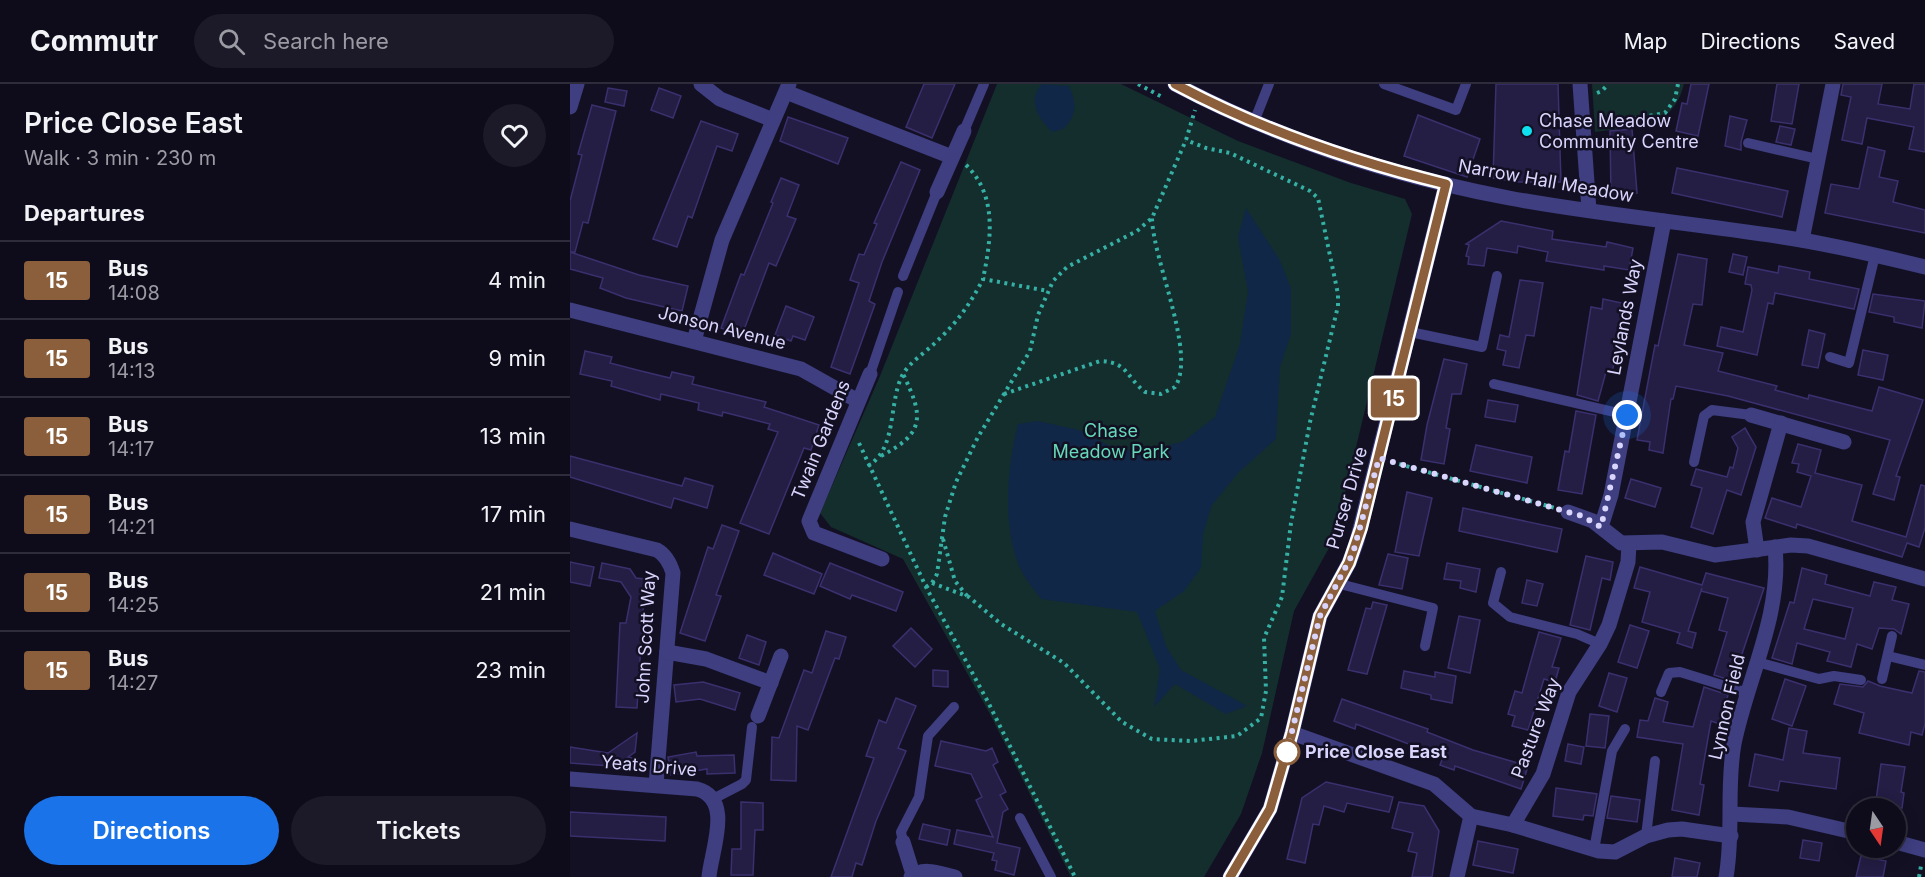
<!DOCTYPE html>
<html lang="en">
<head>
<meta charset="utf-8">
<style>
  :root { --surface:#0e0c1b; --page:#1c1a28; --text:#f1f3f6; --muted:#9b9ba3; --line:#2e2c3a; --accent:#1a73e8 }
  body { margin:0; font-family:Inter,sans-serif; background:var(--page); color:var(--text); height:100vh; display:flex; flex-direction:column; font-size:22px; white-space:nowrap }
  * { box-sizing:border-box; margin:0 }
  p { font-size:20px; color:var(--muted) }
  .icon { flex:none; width:33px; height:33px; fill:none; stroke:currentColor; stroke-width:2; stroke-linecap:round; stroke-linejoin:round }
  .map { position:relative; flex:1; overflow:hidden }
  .side { display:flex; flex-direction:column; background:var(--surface); width:570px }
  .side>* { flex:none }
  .badge { padding:0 12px; border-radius:4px; font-size:21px; line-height:39px }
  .needle { width:39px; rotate:167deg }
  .tools { position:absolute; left:1276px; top:714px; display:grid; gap:12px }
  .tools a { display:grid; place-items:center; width:60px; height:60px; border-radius:50%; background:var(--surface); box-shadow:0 3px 15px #0003,0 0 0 2px var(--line); font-size:30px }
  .you { position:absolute; width:30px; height:30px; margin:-15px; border:4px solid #fff; border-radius:50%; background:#1a73e8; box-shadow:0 0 0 9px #1a73e833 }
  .map>.badge { position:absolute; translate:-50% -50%; box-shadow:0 0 0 3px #fff }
  h2 { padding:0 24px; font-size:22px; line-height:54px }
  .round { display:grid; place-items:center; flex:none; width:63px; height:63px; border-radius:32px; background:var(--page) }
  .overview { display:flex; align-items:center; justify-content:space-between; height:102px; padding:0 24px }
  h1 { font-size:28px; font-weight:600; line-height:45px }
  .button { display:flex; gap:12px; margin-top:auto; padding:12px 24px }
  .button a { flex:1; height:69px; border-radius:36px; background:var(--accent); color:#fff; font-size:24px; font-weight:600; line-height:69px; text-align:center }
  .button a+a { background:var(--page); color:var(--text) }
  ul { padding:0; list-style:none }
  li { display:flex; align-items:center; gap:18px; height:78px; padding:0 24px; border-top:2px solid var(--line) }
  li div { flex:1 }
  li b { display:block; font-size:22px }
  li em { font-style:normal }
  li .badge { min-width:66px; font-weight:700; text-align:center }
  header { display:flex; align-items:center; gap:36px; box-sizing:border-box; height:84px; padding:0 30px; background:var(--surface); border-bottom:2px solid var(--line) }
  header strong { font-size:28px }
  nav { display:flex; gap:33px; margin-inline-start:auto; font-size:21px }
  .search { width:420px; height:54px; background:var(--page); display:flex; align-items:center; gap:15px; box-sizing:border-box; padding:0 21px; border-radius:33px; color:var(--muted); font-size:22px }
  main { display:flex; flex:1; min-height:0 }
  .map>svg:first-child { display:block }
  .green { fill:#132e2c }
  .water { fill:#112747 }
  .building { fill:#241d44; stroke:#3b306e; stroke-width:1.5; fill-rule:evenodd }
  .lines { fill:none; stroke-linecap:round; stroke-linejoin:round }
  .path { stroke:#36b0a5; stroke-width:4; stroke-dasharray:3 4.5; stroke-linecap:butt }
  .service { stroke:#3e3e80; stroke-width:10 }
  .minor { stroke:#3e3e80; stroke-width:15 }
  .line-casing { stroke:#fff; stroke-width:14 }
  .line { stroke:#8b5e3c; stroke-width:9 }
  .walk { stroke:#d9d5fd; stroke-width:6; stroke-dasharray:0 10.8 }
  .poi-dot { fill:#0ee0f0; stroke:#131024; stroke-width:2 }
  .stop-dot { fill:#fff; stroke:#8b5e3c; stroke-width:3 }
  .labels { text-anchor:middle; stroke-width:5; stroke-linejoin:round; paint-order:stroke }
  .poi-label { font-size:18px; fill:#d9d5fd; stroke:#131024; text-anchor:start }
  .street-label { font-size:18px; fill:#d9d5fd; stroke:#131024 }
  .park-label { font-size:18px; fill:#65d9b9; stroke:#131024 }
  .stop-label { font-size:18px; font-weight:bold; fill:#d9d5fd; stroke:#131024; text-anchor:start }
</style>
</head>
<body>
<header>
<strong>Commutr</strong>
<div class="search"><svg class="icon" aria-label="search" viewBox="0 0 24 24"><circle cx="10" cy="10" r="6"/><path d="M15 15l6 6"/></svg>Search here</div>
<nav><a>Map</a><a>Directions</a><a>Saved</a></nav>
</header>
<main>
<section class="side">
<div class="overview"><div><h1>Price Close East</h1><p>Walk · 3 min · 230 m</p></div><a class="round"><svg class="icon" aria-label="heart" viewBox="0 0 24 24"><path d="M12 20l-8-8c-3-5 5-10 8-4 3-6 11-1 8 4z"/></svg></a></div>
<h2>Departures</h2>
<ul>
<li><span class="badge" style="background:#8b5e3c;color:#fff">15</span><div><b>Bus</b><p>14:08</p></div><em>4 min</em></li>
<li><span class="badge" style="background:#8b5e3c;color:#fff">15</span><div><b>Bus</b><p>14:13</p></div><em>9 min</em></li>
<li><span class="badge" style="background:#8b5e3c;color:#fff">15</span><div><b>Bus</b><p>14:17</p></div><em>13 min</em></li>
<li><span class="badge" style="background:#8b5e3c;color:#fff">15</span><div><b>Bus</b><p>14:21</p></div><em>17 min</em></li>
<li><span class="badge" style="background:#8b5e3c;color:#fff">15</span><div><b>Bus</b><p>14:25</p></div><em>21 min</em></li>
<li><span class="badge" style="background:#8b5e3c;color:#fff">15</span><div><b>Bus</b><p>14:27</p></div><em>23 min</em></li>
</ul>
<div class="button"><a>Directions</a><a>Tickets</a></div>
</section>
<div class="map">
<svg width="1355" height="793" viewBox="0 0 1355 793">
  <rect width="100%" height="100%" fill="#131024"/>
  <g class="green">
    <path d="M427 0H551L668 57 781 99 835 115 842 130 764 455 724 527 692 669 671 730 634 793H501L420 630 333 475 261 443 250 429 310 292Z"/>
    <path d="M1022 0H1114C1102 47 1065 42 1025 48Z"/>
  </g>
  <g class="water">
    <path d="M472 0 499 2C507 19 507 32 493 45L482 48C468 34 457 17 472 0Z"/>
    <path d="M676 124 709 175 721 204V250L710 283 706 355 668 389 642 421 633 450 631 484 614 507 585 527 596 562 611 586 677 622 656 630 605 600 584 623 590 585 567 528 471 515C464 505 455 495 450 484 432 444 437 382 448 340L468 337 509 346 546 365 580 367 614 357 645 333 670 260 678 208 668 153Z"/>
  </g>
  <g class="building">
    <path d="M354 0H385L362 54 336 43Z"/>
    <path d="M926 0H988L991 98H948L923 94Z"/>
    <path d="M1121 0H1139L1128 52 1106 47 1112 19 1117 20Z"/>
    <path d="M1207 0H1229L1222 40 1201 37Z"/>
    <path d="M1273 0H1312L1308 20 1340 25 1344 0H1355V68L1339 65 1344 43 1297 34 1292 60 1272 56 1281 13 1271 11Z"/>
    <path d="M38 4 57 7 54 22 35 18Z"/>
    <path d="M89 4 111 12 103 34 81 26Z"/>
    <path d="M22 21 46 27 18 139 13 138 5 168H0L69 191 118 202 112 227 56 214 30 204 33 194 0 185V117L12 71 8 70Z"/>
    <path d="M848 31 910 55 897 93 834 72Z"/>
    <path d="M1160 32 1177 36 1171 58V66L1155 62Z"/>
    <path d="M218 33 278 54 268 80 210 57Z"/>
    <path d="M131 37 168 50 162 67 147 62 122 134 118 132 107 163 83 155Z"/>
    <path d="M1210 42 1225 45 1221 61 1206 58Z"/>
    <path d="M1062 45 1067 109 1041 112 1040 47Z"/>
    <path d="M1298 63 1315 67 1309 93 1328 97 1323 118 1355 126V149L1255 129 1261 100 1289 105Z"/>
    <path d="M331 78 350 86 312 178 299 217 305 220 280 290 261 283 289 199 280 196 289 170 294 171 307 140 304 139Z"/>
    <path d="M1107 84 1218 107 1212 133 1102 109Z"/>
    <path d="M211 94 229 101 217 132 226 135 206 182 199 179 172 251 151 244 171 190 174 191 203 119 201 118Z"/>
    <path d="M931 137 983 147 982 155 1036 163 1037 158 1063 164 1059 186 1034 182V186L976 177 978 168 948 162 947 169 917 164 914 182 898 180 899 173 896 172 899 161 896 160Z"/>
    <path d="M1108 170 1137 175 1132 221 1123 220 1114 261 1153 269 1148 287 1207 302 1205 306 1238 315 1239 311 1302 327 1309 303 1353 316 1326 392 1330 393 1324 416 1303 410 1320 356 1158 312 1106 302 1103 315H1101L1093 369 1079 366 1080 358 1067 356 1085 261 1088 262Z"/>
    <path d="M1163 170 1177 173 1173 191 1159 188Z"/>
    <path d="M1209 182 1240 188 1239 195 1289 205 1284 225 1205 209 1203 220 1198 219 1187 271 1147 262 1151 243 1173 248 1182 206 1181 201 1175 200 1178 183 1208 189Z"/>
    <path d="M950 196 973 199 964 252 956 251 949 284 933 281 936 267 927 265 930 251 939 253Z"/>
    <path d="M1303 210 1355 217 1352 244 1324 238V233L1299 228Z"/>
    <path d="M1033 215 1061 221 1058 235H1053L1042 289 1036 288 1028 317 1007 311 1021 223 1032 225Z"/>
    <path d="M216 222 244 233 235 256 223 252 221 257 205 251Z"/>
    <path d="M1239 246 1255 250 1248 284 1232 281Z"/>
    <path d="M1293 266 1318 271 1313 296 1288 291Z"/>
    <path d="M15 267 42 273 40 279 71 287 100 294 102 288 124 293 122 300 196 318 194 323 249 341 241 366 234 364 199 450 170 439 208 348 198 345 200 340 153 328 152 332 128 326 129 319 91 310 90 316 41 302 42 297 10 290Z"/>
    <path d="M874 275 897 280 891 310H882L876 344 880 345 874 380 851 376 857 341Z"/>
    <path d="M918 316 948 321 945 338 915 333Z"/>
    <path d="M1006 327 1026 331 1012 410 988 406 995 367 999 368Z"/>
    <path d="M1175 344 1186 363 1171 411 1157 406 1143 450 1121 443 1132 404 1121 401 1126 385 1157 393 1160 383 1163 384 1168 364 1162 353Z"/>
    <path d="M1228 360 1251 366 1245 389 1292 401 1282 437 1336 453 1351 401 1355 402V444L1349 463 1337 459 1332 473 1227 440 1226 444 1195 434 1202 414 1231 423 1241 392 1227 388 1229 380 1222 379Z"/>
    <path d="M906 361 962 373 957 399 900 387Z"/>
    <path d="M0 372 112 402 115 394 143 402 137 424 104 414 101 424 0 393Z"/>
    <path d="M1061 395 1091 404 1085 423 1055 414Z"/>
    <path d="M837 408 862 414 849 472 825 468Z"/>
    <path d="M893 424 992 445 987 468 889 447Z"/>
    <path d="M152 441 169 447 146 511 151 512 135 557 110 549 138 463 143 465Z"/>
    <path d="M203 469 252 490 244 510 194 491Z"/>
    <path d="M818 470 838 474 832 505 809 501Z"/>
    <path d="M1016 472 1043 478 1040 496 1032 494 1020 546 1000 541Z"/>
    <path d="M0 478 24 483 20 502 0 498Z"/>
    <path d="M32 479 60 485 66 494 75 495 67 624 46 623 50 539H56L61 513 51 498 29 494Z"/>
    <path d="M260 479 333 508 326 527 282 511 280 515 250 502Z"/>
    <path d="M877 479 910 485 906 508 890 504 891 497 874 495Z"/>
    <path d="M1070 483 1132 501 1136 489 1194 504 1163 597 1144 591 1157 548 1149 546 1158 514 1131 507 1132 504 1118 547 1126 549 1122 564 1107 559 1110 549 1072 538 1080 508 1064 504Z"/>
    <path d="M1232 484 1257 491 1255 500 1300 512 1304 498 1326 503 1322 516 1339 520 1331 550 1324 545 1309 544 1302 565 1287 560 1281 583 1257 577 1260 568 1227 559 1222 580 1202 574 1220 518 1224 519ZM1243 515 1283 524 1275 555 1234 545Z"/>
    <path d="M957 496 973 500 967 522 952 519Z"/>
    <path d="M803 518 817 521 797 590 778 586 796 524 801 525Z"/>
    <path d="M889 532 910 536 900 589 878 584Z"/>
    <path d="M1060 541 1079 547 1067 584 1048 578Z"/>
    <path d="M341 544 362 565 345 583 323 562Z"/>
    <path d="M256 547 276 553 269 575 265 574 238 646 227 642 226 697 201 696 202 653 209 654 234 586 242 589Z"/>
    <path d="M969 548 991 554 982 583 989 584 985 598 974 595 958 646 942 642 945 632 938 630 945 607 952 609Z"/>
    <path d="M177 551 196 558 189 581 169 574Z"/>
    <path d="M363 586 378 587V603L363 602Z"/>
    <path d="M834 587 865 593V588L886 592 882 619 861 615V611L831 604Z"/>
    <path d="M1349 587 1355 588V640L1352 651 1341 648 1339 661 1289 649 1294 629 1264 620 1270 600 1293 603 1298 597 1310 602 1342 609Z"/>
    <path d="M1039 589 1057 594 1047 628 1029 622Z"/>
    <path d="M1215 595 1236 602 1222 642 1202 635Z"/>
    <path d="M133 598 170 609 165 626 130 615 106 618 104 601Z"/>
    <path d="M1134 603 1158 611 1150 640 1141 637 1130 700 1134 701 1129 731 1102 726 1113 660 1067 653 1070 636 1078 637 1085 614 1098 618 1093 638 1123 643Z"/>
    <path d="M326 614 346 622 328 664 336 667 306 737 292 781 286 779 282 793H261L304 674 296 672 309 636 316 639Z"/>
    <path d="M772 615 858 645 857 648 903 666 958 682 951 705 885 682 884 686 870 681 873 673 786 640 785 645 764 637Z"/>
    <path d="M1020 630 1039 632 1035 664 1016 662Z"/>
    <path d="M1219 644 1237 647 1233 669 1270 674 1266 705 1210 697 1208 707 1179 702 1185 670 1213 676Z"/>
    <path d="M67 649 65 668 58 673 68 675 67 684 0 679V663L38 669Z"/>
    <path d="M371 657 416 667 422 664 428 678 423 681 436 708 430 711 438 725 433 728 427 759 450 764 444 791 425 786 427 777 422 776 424 769 384 760 387 746 423 753 406 716 412 713 401 690 365 682Z"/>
    <path d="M998 660 1014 663 1011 680 995 677Z"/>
    <path d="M126 668 127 672 164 671 165 689 137 690V685L101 691 98 673Z"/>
    <path d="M1311 680 1335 683 1331 708 1334 709 1332 724H1305Z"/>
    <path d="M756 698 823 713 819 728 777 719 774 728 754 722 749 741 743 740 735 779 717 775 732 714Z"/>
    <path d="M986 704 1027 710 1023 732 1014 731 1013 736 983 732Z"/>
    <path d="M1041 712 1070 716 1067 738 1037 734Z"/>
    <path d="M171 718 193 719V746H185L183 791H161L162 765H171Z"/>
    <path d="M829 718 854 722 869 747 862 793H842L847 769 838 767 843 749 822 744Z"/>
    <path d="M0 728 96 733 95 757 0 752Z"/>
    <path d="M353 740 380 746 377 761 349 755Z"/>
    <path d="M1233 756 1252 759 1249 777 1230 774Z"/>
    <path d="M908 757 948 765 943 789 903 781Z"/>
    <path d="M1291 772 1316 777 1313 793H1286Z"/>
    <path d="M1105 774 1130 779 1127 793H1102Z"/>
  </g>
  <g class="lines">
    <g class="path">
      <path d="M568 0 594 14"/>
      <path d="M1027 9 1032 7 1038 0"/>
      <path d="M1028 41 1095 29 1105 15 1108 0"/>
      <path d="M396 81C428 112 421 156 413 195L478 207"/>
      <path d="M434 310 530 277C558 278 556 293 575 308L591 310 605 303C627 270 583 177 582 134"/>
      <path d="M289 359 356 503 418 618 505 793"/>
      <path d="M311 372C355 349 354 333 333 290"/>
      <path d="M822 378 985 424"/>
      <path d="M298 382C328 364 318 317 333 290 341 277 356 268 366 258 386 240 401 219 413 195"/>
      <path d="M373 455 385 497 398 513"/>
      <path d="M362 499 399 513 431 540 494 579 552 638 582 655 621 657 667 652 691 634 696 607 694 554 712 513 721 439 740 338 768 222V210L748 114 740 107 660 69 636 64 616 56"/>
      <path d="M356 503 362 499 367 490 375 433 386 398 408 353 460 267 468 231 483 197 497 183 567 147 582 134 616 56 625 26"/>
      <path d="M1349 793 1351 782"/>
    </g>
    <g class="service">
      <path d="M814 0 886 26 896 0"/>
      <path d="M684 38 699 0"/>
      <path d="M394 47 414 0"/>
      <path d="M1178 59 1248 75"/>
      <path d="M333 192 367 108"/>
      <path d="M840 248 912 263 927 192"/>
      <path d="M1260 273 1279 279 1305 171"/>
      <path d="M300 290 328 208"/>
      <path d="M924 300 1057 331"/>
      <path d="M1124 378 1134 332 1142 326 1181 331"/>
      <path d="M931 488 923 519 940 533 1007 550 1030 560"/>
      <path d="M766 499 863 524 855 562"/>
      <path d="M1318 572 1355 581"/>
      <path d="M1187 578 1249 595 1264 592 1291 596"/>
      <path d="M1312 595 1322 552"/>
      <path d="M1091 608 1099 589 1110 588 1178 609"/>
      <path d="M143 715 172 700 176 696 182 643"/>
      <path d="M450 734 481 793"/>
      <path d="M1076 752 1085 677"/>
      <path d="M333 758 331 748 349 713 358 652 384 623"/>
      <path d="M1024 766 1042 667 1055 645"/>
    </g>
    <g class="minor">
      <path d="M131 0 150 15 203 36"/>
      <path d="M605 0C709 55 823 92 939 114 1035 132 1134 140 1231 156 1272 163 1314 173 1355 183"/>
      <path d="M1010 0 1019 126"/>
      <path d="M216 8 382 73"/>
      <path d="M0 23 7 0"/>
      <path d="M367 108 394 47"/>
      <path d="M1232 156 1263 0"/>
      <path d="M0 226 231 285 288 317"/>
      <path d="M124 257 152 156 219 0"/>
      <path d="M300 290 239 437 244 449 312 475"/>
      <path d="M1181 331 1274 358"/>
      <path d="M998 428 1023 437 1051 459 1092 458 1145 471 1221 461 1238 462 1355 495"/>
      <path d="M1031 443 1041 411 1094 137"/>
      <path d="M0 445 87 466C96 471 100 479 103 489L86 701"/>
      <path d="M1187 466 1183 438 1211 339"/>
      <path d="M97 568 136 575 201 599"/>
      <path d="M188 632 211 572"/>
      <path d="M722 649 864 700 901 732 943 741 1029 767 1045 768 1076 752 1098 746 1112 745 1161 752"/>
      <path d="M0 695 127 705C164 715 141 767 139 793"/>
      <path d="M1162 730 1218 733 1287 749"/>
      <path d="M943 741 973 690 999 608 1030 560 1039 541 1058 478 1059 460"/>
      <path d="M333 758 343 790"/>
      <path d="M1326 758 1355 766"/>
      <path d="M341 793C353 782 371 790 385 793"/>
      <path d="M660 793 700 725 722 649 750 532 779 479 787 457 876 100"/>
      <path d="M887 793 901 732"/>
      <path d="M1156 793C1164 749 1156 704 1164 660 1177 595 1212 531 1205 463"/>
    </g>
  </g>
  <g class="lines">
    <defs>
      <path id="line" d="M605 0C691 46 782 77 876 100L791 444 779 479 750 532 722 649 700 725 660 793"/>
    </defs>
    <use href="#line" class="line-casing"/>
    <use href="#line" class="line"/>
    <path class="walk" d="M717 668 750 532 783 469 809 374 1012 432 1031 443 1057 331"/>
  </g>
  <circle class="poi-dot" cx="957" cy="47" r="6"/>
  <circle class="stop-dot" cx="717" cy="668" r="12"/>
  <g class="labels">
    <g class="poi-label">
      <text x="969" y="43">Chase Meadow<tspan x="969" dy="21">Community Centre</tspan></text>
    </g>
    <g class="street-label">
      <text transform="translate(976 97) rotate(10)" y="6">Narrow Hall Meadow</text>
      <text transform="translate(1055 233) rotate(-79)" y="6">Leylands Way</text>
      <text transform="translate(152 244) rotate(14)" y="6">Jonson Avenue</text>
      <text transform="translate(251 356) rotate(-68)" y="6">Twain Gardens</text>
      <text transform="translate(777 414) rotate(-74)" y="6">Purser Drive</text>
      <text transform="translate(76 553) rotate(-87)" y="6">John Scott Way</text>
      <text transform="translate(1157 623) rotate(-77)" y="6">Lynnon Field</text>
      <text transform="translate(966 644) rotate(-69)" y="6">Pasture Way</text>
      <text transform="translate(79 682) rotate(5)" y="6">Yeats Drive</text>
    </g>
    <g class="park-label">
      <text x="541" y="353">Chase<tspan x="541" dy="21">Meadow Park</tspan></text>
    </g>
    <g class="stop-label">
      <text x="735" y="674">Price Close East</text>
    </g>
  </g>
</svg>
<div class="tools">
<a><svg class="needle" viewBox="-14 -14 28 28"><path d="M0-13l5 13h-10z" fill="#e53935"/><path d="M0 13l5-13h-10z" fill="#9b9ba3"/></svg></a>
</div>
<div class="you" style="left:1057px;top:331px"></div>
<b class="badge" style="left:824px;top:314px;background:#8b5e3c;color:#fff">15</b>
</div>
</main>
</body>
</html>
